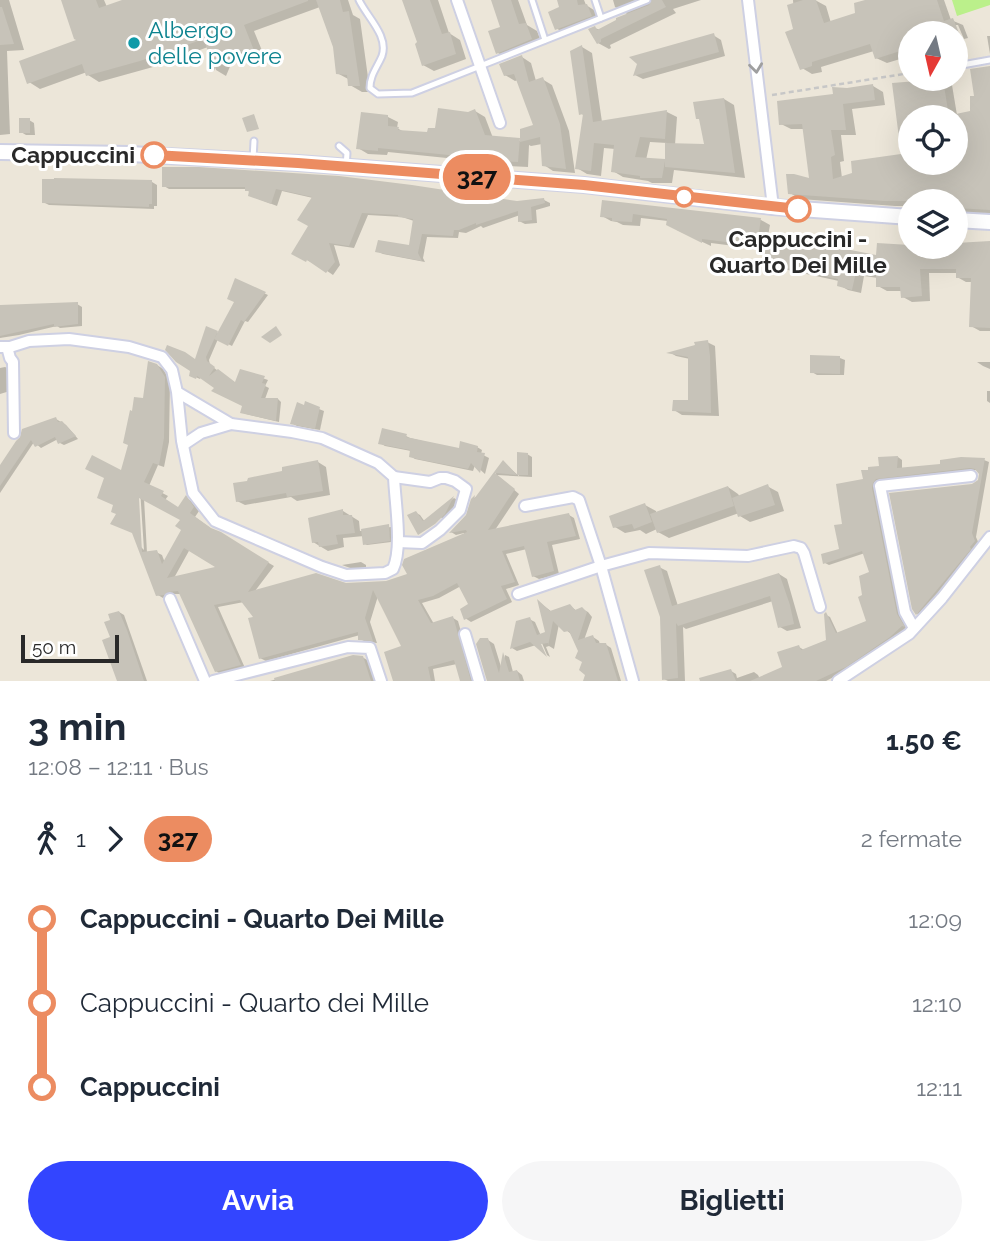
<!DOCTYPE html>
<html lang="it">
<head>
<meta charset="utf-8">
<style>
  :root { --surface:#fff; --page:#f6f6f7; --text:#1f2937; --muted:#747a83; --accent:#3345ff }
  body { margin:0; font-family:Raleway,sans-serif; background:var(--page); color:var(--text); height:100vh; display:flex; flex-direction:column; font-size:26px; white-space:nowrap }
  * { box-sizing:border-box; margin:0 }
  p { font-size:23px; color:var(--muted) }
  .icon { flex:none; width:38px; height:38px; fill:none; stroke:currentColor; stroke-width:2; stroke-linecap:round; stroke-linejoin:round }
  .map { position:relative; height:681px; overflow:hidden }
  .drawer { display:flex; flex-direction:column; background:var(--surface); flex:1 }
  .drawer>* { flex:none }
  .badge { padding:0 14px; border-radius:23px; font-size:24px; line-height:46px }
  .needle { width:46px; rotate:188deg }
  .controls { position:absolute; left:898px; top:21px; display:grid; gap:14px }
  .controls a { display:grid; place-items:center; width:70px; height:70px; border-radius:50%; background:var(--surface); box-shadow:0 7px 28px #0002; font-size:35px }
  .scale { position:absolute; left:21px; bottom:18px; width:98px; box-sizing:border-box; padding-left:7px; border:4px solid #292929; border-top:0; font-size:19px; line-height:24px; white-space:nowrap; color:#292929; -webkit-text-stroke:5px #fff; paint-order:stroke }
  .map>.badge { position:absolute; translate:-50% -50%; box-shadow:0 0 0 4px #fff }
  .legs { display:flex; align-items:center; gap:10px; height:77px; padding:0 28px; font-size:23px }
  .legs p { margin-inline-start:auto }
  .headline { display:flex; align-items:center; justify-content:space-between; height:119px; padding:0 28px }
  h1 { font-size:38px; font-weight:700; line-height:52px }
  .button { display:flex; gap:14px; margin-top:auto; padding:14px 28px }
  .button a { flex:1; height:80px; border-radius:42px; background:var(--accent); color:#fff; font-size:28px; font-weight:700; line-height:80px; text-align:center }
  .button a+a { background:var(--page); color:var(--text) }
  ul { padding:0 28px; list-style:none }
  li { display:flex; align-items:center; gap:24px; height:84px; font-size:26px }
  li i { display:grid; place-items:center; width:10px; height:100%; margin:0 9px; background:currentColor }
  li i::after { content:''; width:18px; height:18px; margin:-9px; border:5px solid; border-radius:50%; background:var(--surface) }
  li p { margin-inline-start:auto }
  li:first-child i { background:linear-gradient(#0000 50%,currentColor 0) }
  li:last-child i { background:linear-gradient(currentColor 50%,#0000 0) }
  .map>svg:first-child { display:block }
  .pitch { fill:#bbf08b }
  .shadow { fill:#0003; fill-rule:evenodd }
  .building { fill:#c7c3b9; fill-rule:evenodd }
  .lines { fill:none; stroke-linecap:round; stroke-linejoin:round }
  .service-casing { stroke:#ced0e3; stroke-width:9 }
  .minor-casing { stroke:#ced0e3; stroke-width:14 }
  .tertiary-casing { stroke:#ced0e3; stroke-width:18 }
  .path { stroke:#c7c7c7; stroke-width:2.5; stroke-dasharray:5 3.5; stroke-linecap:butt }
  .service { stroke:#fff; stroke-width:5 }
  .minor { stroke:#fff; stroke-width:10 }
  .tertiary { stroke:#fff; stroke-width:14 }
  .oneway { stroke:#9f9f9f }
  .line-1-casing { stroke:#fff; stroke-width:16 }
  .line-1 { stroke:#ec8c61; stroke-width:10 }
  .culture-dot { fill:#0f9aa8; stroke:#fff; stroke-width:2.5 }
  .stop-1-dot { fill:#fff; stroke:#ec8c61; stroke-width:3.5 }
  .labels { text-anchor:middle; stroke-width:6; stroke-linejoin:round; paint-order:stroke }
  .culture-label { font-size:23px; fill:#0d838f; stroke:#fff; text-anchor:start }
  .stop-label { font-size:23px; font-weight:bold; fill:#292929; stroke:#fff; text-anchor:end }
</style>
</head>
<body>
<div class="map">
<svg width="990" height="681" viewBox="0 0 990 681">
  <rect width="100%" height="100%" fill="#ece6d9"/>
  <path class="pitch" d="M952 0H990V5L957 16Z"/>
  <g class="shadow">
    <path d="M0 0H9L24 50 7 51 10 134 0 135Z"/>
    <path d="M62 0H104L107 7 128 0H348L353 15 360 19 370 92H362L350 85V80L337 73 334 47 320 7 254 31 265 58 234 57 226 76 216 70 208 47 153 67 99 82 88 75 87 72 40 89 29 82 79 41Z"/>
    <path d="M404 0H438L449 33 460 40 466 59 434 71 423 65 419 43Z"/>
    <path d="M493 0H518L527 25 537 31 542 44 508 59 498 53 503 28Z"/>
    <path d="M559 0H584L586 5 597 12 601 22 567 35 556 28 562 8Z"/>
    <path d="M613 0H701L673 9 676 13 610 45 611 48 609 49 598 43 595 28 600 30 629 15 615 7Z"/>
    <path d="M793 0H815L826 6 831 23 857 15 871 0H944L951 20 963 25 968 38 964 39 958 25H954L960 41 956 42V33H910V56L887 63 876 58 874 51 821 67 822 72 812 74 802 68 795 30Z"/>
    <path d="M713 35 721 40 725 56 643 79 635 75Z"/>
    <path d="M987 36H990V54Z"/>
    <path d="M582 47 592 53 602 122 667 112 677 117 675 145 706 146 724 99 734 105 745 178 674 170 672 183H652L648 181 623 177 613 171 615 149 604 148 601 176 587 174 577 168 585 116 580 113ZM650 142 667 143V161L646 160Z"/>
    <path d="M522 57 531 63 536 81 542 79 552 85 569 131 575 173 553 171 544 165 542 144 531 146 529 145 528 167 491 165 486 162 388 152 387 155 368 154 358 148 388 117 398 122 397 128 404 132 429 134 475 111 485 117 493 138 522 141 535 126 518 80 515 81 505 75Z"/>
    <path d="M990 68V214L956 213V201H910V206H895L800 199 790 193 811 180 804 129H791L781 124 847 90 873 86 883 92 885 105 852 109 856 135H841L844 161 840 162 842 178 903 155 894 84 942 79 952 85 957 115 972 113 976 98ZM910 117H956V163H910Z"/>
    <path d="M29 120 34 123 35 135H26L21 132Z"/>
    <path d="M164 169 517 203 544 200 550 203V206L536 210 537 223 525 224 519 221 520 215 483 228 481 226 466 233 459 232 458 238 427 237 423 258 425 262 383 254 377 251 410 247 414 221 402 217 368 215 354 248 334 245 340 265 333 275 314 262 313 263 293 253 311 226 313 198 282 191 277 206 256 198 246 189H169L164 186Z"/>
    <path d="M152 182 157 185V206H154V209L49 205 43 202Z"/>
    <path d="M604 202 761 220 770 225 768 236 878 257 910 246 956 247V244L990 242V331H980L971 326 973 282H966L957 277V273H929L930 301 912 302 903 297 902 291H887L878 286V278L864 276 861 293 848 290 839 285V281L774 267 765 262 767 250 711 243V246L677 230 668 221 641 218 640 226 623 225 617 222 611 221 602 216Z"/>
    <path d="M236 280 268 295 248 322 245 321 232 346 218 339 209 360 210 365 236 384 241 371 268 380 265 386 269 388 265 399H278L281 402 279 422 246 414 242 412 244 405 201 377 200 379 191 375 207 329 219 333 236 301Z"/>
    <path d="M77 304 82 307V326L60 328 57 326 19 335 0 338V306Z"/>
    <path d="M707 342 715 346 719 416 682 415 674 410 690 402V359L676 356 671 353Z"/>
    <path d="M840 358 845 360 844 375H817L812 372Z"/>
    <path d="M977 362H990V369L983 366Z"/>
    <path d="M157 365 163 369 170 381 169 442 164 467 158 465 149 486 168 496 165 500 179 509 186 498 191 501 199 511 195 517 214 531 274 566 255 591 386 583 409 575 464 535V533L456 535 451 532 467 516 473 500 475 497 477 498 504 463 519 476V453L527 454 532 457V477L497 475 519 494 495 530 569 515 574 518 580 539 552 545 559 574 539 579 533 576 527 549 506 554 519 585 506 589 512 602 471 622 465 618 471 605 461 586 439 598 422 603 434 624 453 618 458 621 475 681H461L457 664 433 669 435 681H394L403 647 378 596 370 622 377 643 366 642 360 639V635L266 661 260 658 256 618 244 602 218 607 245 668 222 675 216 671 181 594H174L163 598 158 595 134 533 117 514 122 473ZM137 489H140L144 550 140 546ZM144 498 183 520 184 530 165 563 162 555 156 552 147 553ZM190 549 219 567 174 578Z"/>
    <path d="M5 367 10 369V391L0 394V368Z"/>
    <path d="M987 391H990V403L987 401Z"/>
    <path d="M319 409 324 411 320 430 297 426 292 423Z"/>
    <path d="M56 419 66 425 78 439 64 445 60 443 58 439 41 448 34 442 0 493V468L17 442Z"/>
    <path d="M406 436 410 438 460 450 477 447 482 450 481 454 489 458 485 474 475 465 473 471 415 459 411 456V451L385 446 380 443Z"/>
    <path d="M898 457 902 460V470L984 460 989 462 976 537 979 544 921 616 917 614 972 486 979 481 981 474 976 470 884 480 877 485 876 491 902 618 907 629 895 639 851 668 826 681H700L731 671 736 674 737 678 754 672 758 675 760 679 784 668 799 647 804 650 828 641 826 615 830 617 838 634 868 622 864 597 871 573 865 553 829 565 825 563 841 550 844 525 865 481 881 468Z"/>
    <path d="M318 462 326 467 330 495 297 501 291 497 245 505 237 501Z"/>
    <path d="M767 486 778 492 784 511 750 522 740 516 739 513 669 538 658 532 657 529 646 534 640 530 625 533 615 527 645 505 656 511V513L728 487 738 494 740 497Z"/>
    <path d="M454 498 457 500 449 516 425 536 423 535 443 520 441 517 419 533 416 513 420 515 425 522Z"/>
    <path d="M343 511 359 521 360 531 391 527V542L367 545 365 544 364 536 343 538 344 547 328 551 313 542Z"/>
    <path d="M361 562 366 565V568L353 569 342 565Z"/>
    <path d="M659 567 667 571 678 606 779 574 787 579 801 628 787 631 780 627 773 601 686 629 683 627 685 681H668L664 679Z"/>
    <path d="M539 602 552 612 570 606 577 611 582 609 588 612 592 617 584 640 593 637 599 641 600 645 605 644 611 648 621 681H585L587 675 580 651 571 634 559 624 554 649 549 646 546 647 550 657 547 655 539 636 536 645 517 651 512 648 529 619 535 622 541 636 547 634Z"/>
    <path d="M119 612 124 615 147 681H119L112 638V621Z"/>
    <path d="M488 640 494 644 502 670 505 655 509 657 513 672 517 671 522 675 524 681H488Z"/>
    <path d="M353 657H362L369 661 376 681H270Z"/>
  </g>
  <g class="building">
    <path d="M61 0H96L99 8 122 0H308V1L244 25 255 53 223 51 214 71 204 39 140 61 86 76 82 64 27 84 19 61 76 40 74 39Z"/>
    <path d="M316 0H340L343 12 349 11 360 86H348L347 75 336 74 333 47Z"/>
    <path d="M402 0H430L442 34 450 32 456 54 422 66 415 44 417 42Z"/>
    <path d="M491 0H511L519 24 526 23 532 39 496 54 488 31 500 27Z"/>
    <path d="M557 0H577L578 5 587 4 592 16 555 30 548 12 559 7Z"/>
    <path d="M652 0H662L666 7 601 39V42L597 44 588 29 595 26 597 30 616 20V18L649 5Z"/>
    <path d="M803 0H816L824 23 855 13 854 3 865 0H937L944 21 953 18 959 33H910V48L875 59 870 44 812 62V66L800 70 785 32 793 29 787 5Z"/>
    <path d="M0 7H2L14 44 0 45Z"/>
    <path d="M714 33 719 52 633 76 637 64 629 57Z"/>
    <path d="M582 45 593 122 667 110 665 139 640 137 635 157 665 159V143L704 144 699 119H696L693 102 724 98 735 173 665 167V161L662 178H640V176L611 172 614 145 594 143 591 171 575 169 583 114 579 115 570 51Z"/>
    <path d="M522 55 529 82 543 77 560 124 566 169 542 166 540 137 520 142V129L533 125 514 74 504 76 499 64Z"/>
    <path d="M990 66V210L956 208V201H884L788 194 786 174H794L809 178 802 124 779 125 777 101 833 94 832 87 847 88 873 84 875 100 843 104 846 130H831L835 155 831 157 833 179 852 173 851 161 901 154 892 83 943 79 949 117H910V163H956V114L970 111V96H974L970 69Z"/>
    <path d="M438 108 468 112 475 109 485 135 520 138 518 162 479 160V158L378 148V151L356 149 361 112 388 115V126L399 127 398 130 427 132 428 128H435Z"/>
    <path d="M254 114 259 129 247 132 242 118Z"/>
    <rect x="19" y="118" width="11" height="15"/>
    <path d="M162 167H199L339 176 412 185 517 201 544 198 545 203 531 207 532 220 518 222V211L476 225V223L459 230H454L453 236 422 234 418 253 422 261 375 252 378 240 409 245 413 219 398 217V215L362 213 349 246 329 243 335 262 326 273 307 260 306 262 291 254 308 226 297 220 312 197 276 189 271 204 248 196 249 191H245V187H162Z"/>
    <path d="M54 178 152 180V204H149V207L42 203V179H54Z"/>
    <path d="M602 200 761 218 759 232 876 255 877 243 910 245V247H956V243L990 241V328L969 327 971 278H956V269H920L922 296 901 298 900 287H876V275L856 272 852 290 837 286 838 279 763 263 766 247 702 239V243L666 225 667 219 633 214 632 222 612 221V218L600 217Z"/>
    <path d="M235 278 266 292 244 322 241 320 228 346 214 339 234 302 227 299Z"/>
    <path d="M78 302V324L54 327V324L0 336V305Z"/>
    <path d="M206 326 218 331 206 357 207 361 215 367 209 376 218 369 235 382 240 369 265 376 262 383 266 384 261 398H278L276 421 240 413 242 406 211 391 214 388 197 376 196 379 189 376 190 371 176 362 165 350 167 345 185 352 195 359Z"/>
    <path d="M276 326 282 335 270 343 261 337Z"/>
    <path d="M708 340 710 356 711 413 672 411 673 400H688V357L666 353 695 345 694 342Z"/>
    <path d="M810 355 840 356V374L810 373Z"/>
    <path d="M148 361 157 364 165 377 164 438 159 465 153 463 144 482 164 491 161 496 178 507 186 495 194 507 190 513 211 528 221 532 269 562 248 592 316 573 346 583 386 581 407 574 402 565 404 559 467 532 466 530 449 533 466 515 471 499 475 495 474 499 503 460 517 475 495 473 515 489 488 530 569 513 576 536 547 542 554 571 532 577 524 546 502 551 515 582 501 586 507 599 464 620 460 609 468 604 457 583 433 596 418 600 431 623 453 616 471 681H460L454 660 428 667 431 681H393L384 652 401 646 373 590 365 618 373 641 358 640V632L259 659 248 618 253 617 240 600 214 605 241 665 215 672 178 591 168 592 164 595 156 596 132 533 110 524 116 514 111 512 113 505 97 498 104 478 85 469 92 455 121 470 128 445 123 443 130 410 132 411 134 397 143 398ZM139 498 180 520 175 526 181 530 162 564 157 550 142 552ZM184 548 215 567 167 578Z"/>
    <path d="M305 401 320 407 315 429 290 424 297 402 304 405Z"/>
    <path d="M56 417 58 422 62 421 76 436 58 444 55 437 35 447 31 440 0 486V465L16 441 20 437 22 429Z"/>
    <path d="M382 428 407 434 406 437 459 448 460 441 478 446 477 452 485 453 480 473 471 463 468 469 417 459 409 457 410 450 378 444Z"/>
    <path d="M517 452 528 453V475H517Z"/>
    <path d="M898 456 897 468 940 464V460L961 457 985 458 972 533 975 541 970 547 971 549 916 615 912 609 889 493 972 484 978 480 979 474 975 469 970 468 876 479 873 483 872 488 897 614 905 627 902 626 890 637 846 667 816 681H750L782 667 777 652 799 645 801 650 826 640 824 614 826 612 836 633 866 621 858 597 862 595 859 576 869 572 862 551 823 564 821 554 839 549 834 525 842 524 836 484 863 479 861 470H868V467L879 466 878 457Z"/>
    <path d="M318 460 323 491 287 497 286 493 236 502 233 483 247 481 248 478 282 471V467Z"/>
    <path d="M768 484 775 505 738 517 732 498Z"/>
    <path d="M728 486 734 506 657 533 650 514Z"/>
    <path d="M454 496 445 514 435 524 418 535 407 515 416 511 423 521Z"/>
    <path d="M645 503 652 522 634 529 632 524 613 528 609 516Z"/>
    <path d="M343 509V515H352L355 533 336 535 338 544 319 547 318 542 312 543 308 518Z"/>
    <path d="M389 524 390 541 363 545 361 529Z"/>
    <path d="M660 565 672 606 779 573 790 605 794 624 778 628 770 596 678 626 676 623 678 678 662 680 660 617 644 570Z"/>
    <path d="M537 599 550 611 570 604 575 610 582 607 587 612 578 640 593 635 596 643H606L618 681H583L585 675 579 670 582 662 575 658 578 651 569 631 564 632 553 621 548 646V643L541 644 547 657 530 642 510 649 516 621 530 617 537 635 545 632Z"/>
    <path d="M119 611 127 630 144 681H117L102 640 110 637 104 622 110 620 108 614Z"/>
    <path d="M480 638H488L499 673 503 652 509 672 517 670 520 681H487L476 644Z"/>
    <path d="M353 655 363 656 371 681H275L274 678Z"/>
    <path d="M731 669 736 681H700L699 678Z"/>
  </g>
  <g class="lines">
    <defs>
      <g id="service">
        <path d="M359 0C367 17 389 36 382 56 377 68 370 75 370 88L378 94 412 93 647 0"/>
        <path d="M532 0 545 40"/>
        <path d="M595 0 601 18"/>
        <path d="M962 65 990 60"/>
        <path d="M339 146 347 153 346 167"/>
        <path d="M253 159 254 141"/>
      </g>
      <g id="minor">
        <path d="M457 0 500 123"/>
        <path d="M748 0 773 207"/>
        <path d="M0 347H10L29 341 69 339 129 347 162 357 172 370 177 392 182 441 193 493 215 521 322 567 346 575 385 573 393 569C403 547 395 503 394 477L378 463 322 438 292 432 231 424 177 392"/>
        <path d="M7 347 10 358 13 362 14 433"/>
        <path d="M183 445 201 433 231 424"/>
        <path d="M394 477 430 482 440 478H446L455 481 466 489 460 510 440 530 422 543 398 542"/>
        <path d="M525 506 568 498 573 497 579 500 601 566 633 681"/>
        <path d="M518 594 601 566 649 553 748 556 794 546 801 548 804 553 820 607"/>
        <path d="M170 599 205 681"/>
        <path d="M914 628 905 612 880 486 971 476"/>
        <path d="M465 634 479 681"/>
        <path d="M213 681 348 647 370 648 381 681"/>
        <path d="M838 681 909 634 942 598 990 537"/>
      </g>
      <g id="tertiary">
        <path d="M0 152 130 154 298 163 584 185 773 207 910 217"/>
        <path d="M956 220 990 222"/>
      </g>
    </defs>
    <use href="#service" class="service-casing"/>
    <use href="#minor" class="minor-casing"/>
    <use href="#tertiary" class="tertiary-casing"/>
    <path class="path" d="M772 95 910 73"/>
    <use href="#service" class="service"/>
    <use href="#minor" class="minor"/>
    <use href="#tertiary" class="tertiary"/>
  </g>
  <defs><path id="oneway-chevron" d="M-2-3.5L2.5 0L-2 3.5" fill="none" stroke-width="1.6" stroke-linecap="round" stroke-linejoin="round" transform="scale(1.75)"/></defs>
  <use class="oneway" href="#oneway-chevron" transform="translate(756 68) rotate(83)"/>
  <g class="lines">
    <defs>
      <path id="line-1" d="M154 155 298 163 584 185 798 209"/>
    </defs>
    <use href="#line-1" class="line-1-casing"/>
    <use href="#line-1" class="line-1"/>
  </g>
  <circle class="culture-dot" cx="134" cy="43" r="7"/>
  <g class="stop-1-dot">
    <circle cx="154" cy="155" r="12"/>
    <circle cx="684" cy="197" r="9"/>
    <circle cx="798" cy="209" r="12"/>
  </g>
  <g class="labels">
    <g class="culture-label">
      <text x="148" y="38">Albergo<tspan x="148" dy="26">delle povere</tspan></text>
    </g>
    <g class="stop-label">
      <text x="135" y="163">Cappuccini</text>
      <text x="798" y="247" text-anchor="middle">Cappuccini -<tspan x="798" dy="26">Quarto Dei Mille</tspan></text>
    </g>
  </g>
</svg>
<div class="controls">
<a><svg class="needle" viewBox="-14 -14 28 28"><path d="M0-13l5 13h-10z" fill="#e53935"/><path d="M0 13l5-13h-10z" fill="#747a83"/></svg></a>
<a><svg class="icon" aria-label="locate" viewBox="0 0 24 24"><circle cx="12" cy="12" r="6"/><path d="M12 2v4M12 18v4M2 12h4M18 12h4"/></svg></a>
<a><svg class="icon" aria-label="layers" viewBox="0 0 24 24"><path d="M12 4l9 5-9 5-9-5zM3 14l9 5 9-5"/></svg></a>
</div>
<div class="scale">50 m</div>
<b class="badge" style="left:477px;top:177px;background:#ec8c61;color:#111">327</b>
</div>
<section class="drawer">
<div class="headline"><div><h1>3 min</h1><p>12:08 – 12:11 · Bus</p></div><b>1.50 €</b></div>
<div class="legs"><svg class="icon" aria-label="walk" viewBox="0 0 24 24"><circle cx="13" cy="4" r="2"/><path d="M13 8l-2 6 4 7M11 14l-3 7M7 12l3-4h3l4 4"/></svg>1<svg class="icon" aria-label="forward" viewBox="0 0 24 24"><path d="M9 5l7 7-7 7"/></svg><b class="badge" style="background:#ec8c61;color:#111">327</b><p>2 fermate</p></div>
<ul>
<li><i style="color:#ec8c61"></i><b>Cappuccini - Quarto Dei Mille</b><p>12:09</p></li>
<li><i style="color:#ec8c61"></i><span>Cappuccini - Quarto dei Mille</span><p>12:10</p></li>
<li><i style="color:#ec8c61"></i><b>Cappuccini</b><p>12:11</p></li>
</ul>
<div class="button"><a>Avvia</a><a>Biglietti</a></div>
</section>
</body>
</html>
